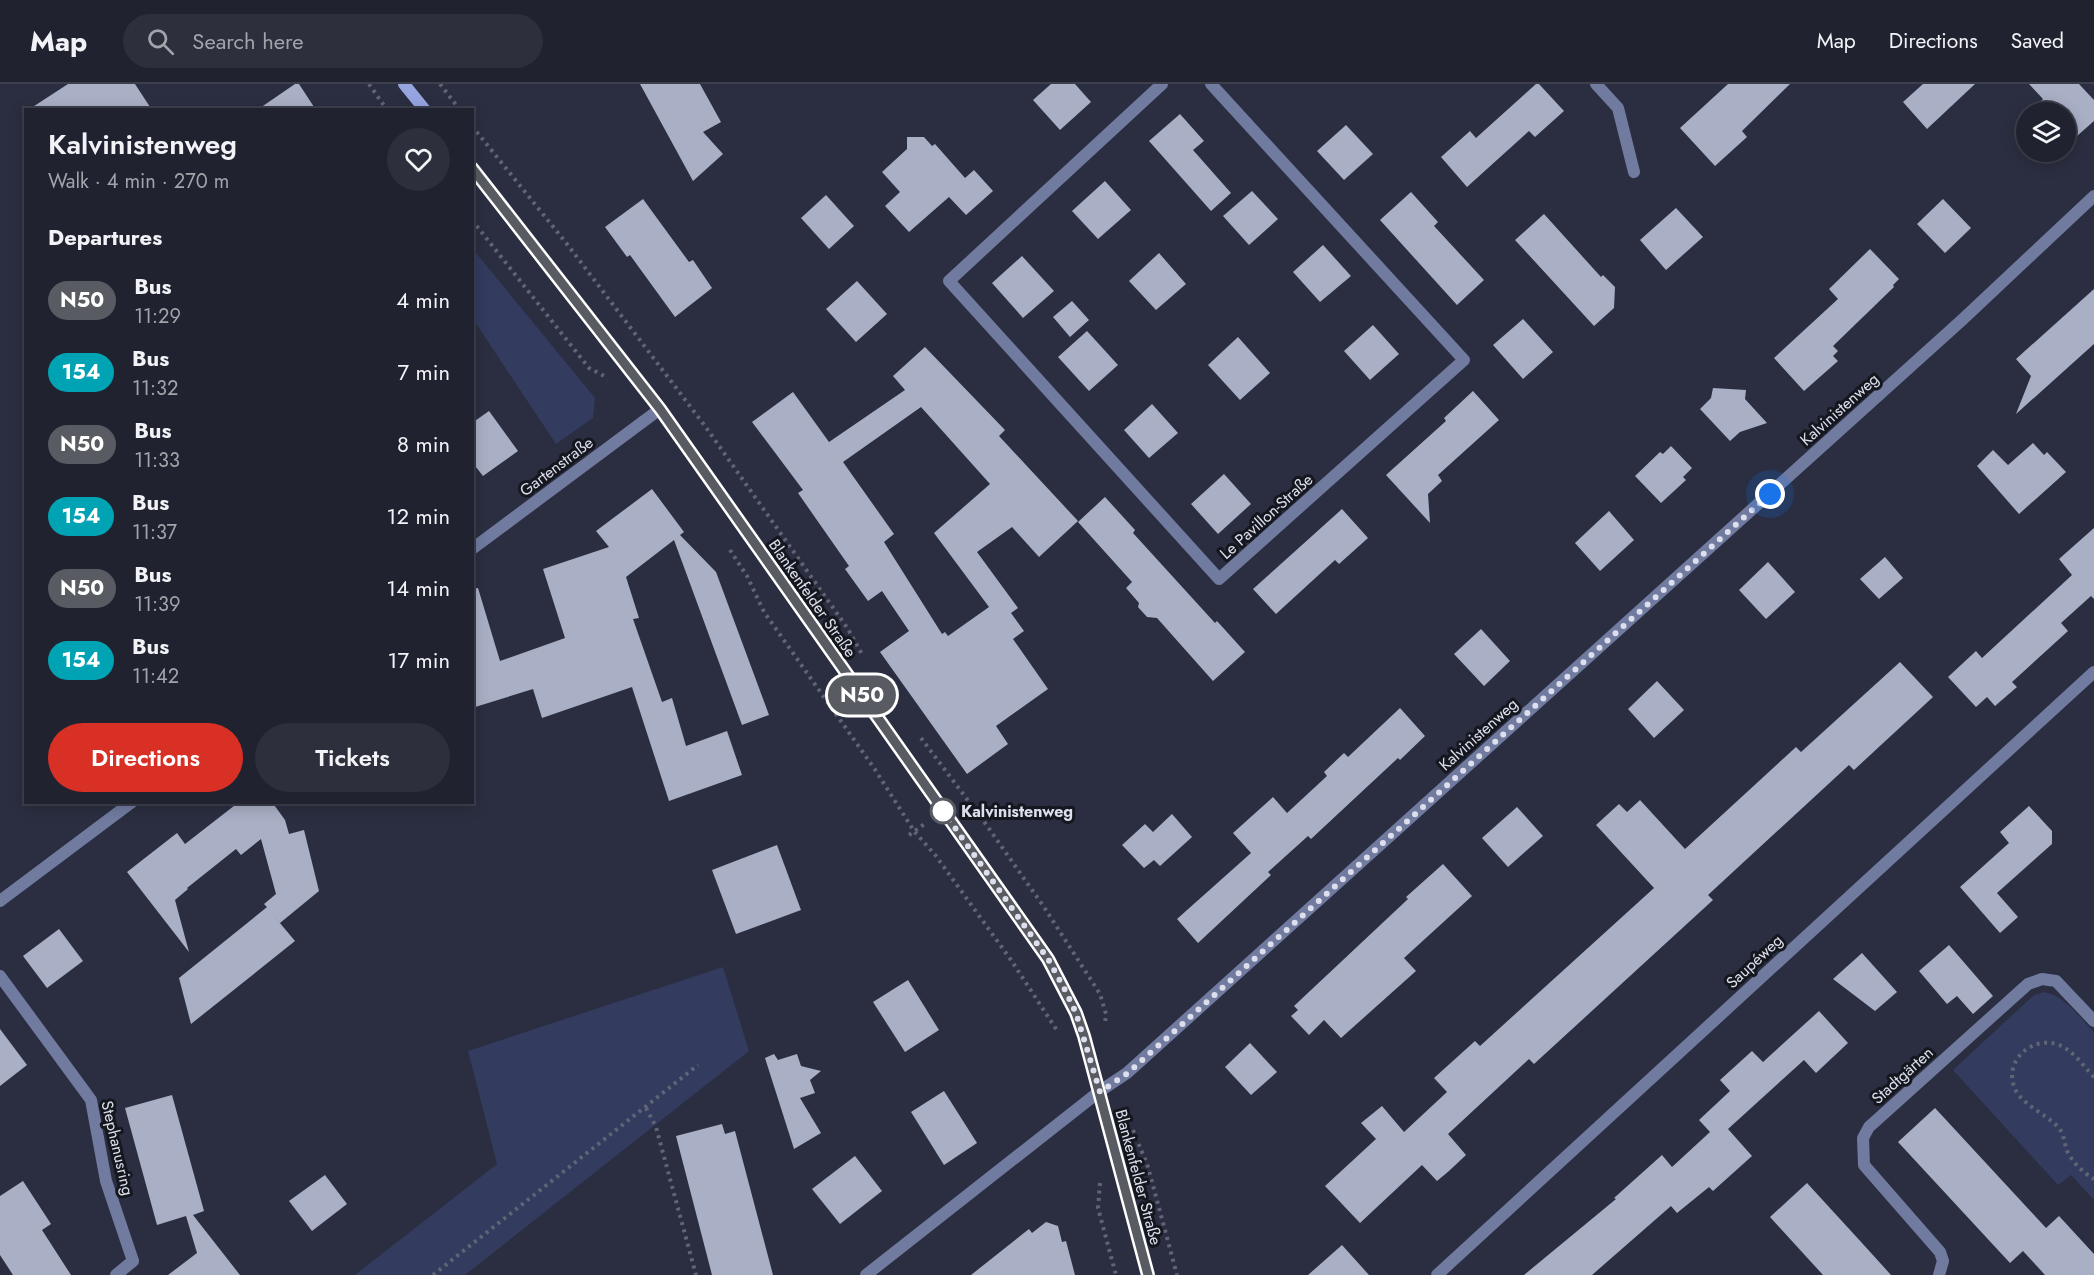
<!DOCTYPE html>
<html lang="en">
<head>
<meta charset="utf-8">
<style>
  :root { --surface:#202230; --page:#2d2f3c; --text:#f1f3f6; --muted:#a2a4ab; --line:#3d3f4c; --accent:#d93025 }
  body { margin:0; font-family:Jost,sans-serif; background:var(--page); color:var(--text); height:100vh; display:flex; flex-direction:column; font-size:22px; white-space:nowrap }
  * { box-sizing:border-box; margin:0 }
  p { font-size:20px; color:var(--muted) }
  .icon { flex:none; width:33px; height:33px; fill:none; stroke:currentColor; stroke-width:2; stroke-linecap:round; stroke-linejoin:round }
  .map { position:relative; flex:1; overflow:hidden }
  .drawer { position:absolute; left:24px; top:24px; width:450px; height:696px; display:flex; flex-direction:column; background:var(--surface); border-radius:0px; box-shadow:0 3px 15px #0003,0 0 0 2px var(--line) }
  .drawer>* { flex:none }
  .badge { padding:0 12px; border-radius:20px; font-size:21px; line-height:39px }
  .buttons { position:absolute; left:2016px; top:18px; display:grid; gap:12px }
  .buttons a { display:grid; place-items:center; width:60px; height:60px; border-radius:50%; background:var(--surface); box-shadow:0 3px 15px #0003,0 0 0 2px var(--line); font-size:30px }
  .you { position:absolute; width:30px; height:30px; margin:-15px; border:4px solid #fff; border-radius:50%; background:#1a73e8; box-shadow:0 0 0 9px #1a73e833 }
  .map>.badge { position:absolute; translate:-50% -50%; box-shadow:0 0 0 3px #fff }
  h2 { padding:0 24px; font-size:22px; line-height:54px }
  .round { display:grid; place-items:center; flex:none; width:63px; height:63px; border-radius:32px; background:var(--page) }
  .summary { display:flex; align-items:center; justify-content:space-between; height:102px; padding:0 24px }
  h1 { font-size:28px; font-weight:600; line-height:45px }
  .action { display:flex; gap:12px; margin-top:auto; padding:12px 24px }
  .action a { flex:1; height:69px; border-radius:36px; background:var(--accent); color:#fff; font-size:24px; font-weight:600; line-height:69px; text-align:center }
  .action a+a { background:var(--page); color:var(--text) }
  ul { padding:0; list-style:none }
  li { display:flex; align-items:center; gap:18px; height:72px; padding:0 24px }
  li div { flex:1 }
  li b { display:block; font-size:22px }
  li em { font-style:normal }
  li .badge { min-width:66px; font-weight:700; text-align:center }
  header { display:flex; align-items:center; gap:36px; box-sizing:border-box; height:84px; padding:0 30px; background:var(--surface); border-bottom:2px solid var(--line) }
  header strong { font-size:28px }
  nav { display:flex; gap:33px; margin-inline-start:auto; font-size:21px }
  .search { width:420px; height:54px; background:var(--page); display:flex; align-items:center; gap:15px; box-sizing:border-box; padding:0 21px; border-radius:33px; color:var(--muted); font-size:22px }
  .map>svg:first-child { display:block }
  .green { fill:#333b5f }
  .building { fill:#a9afc5; fill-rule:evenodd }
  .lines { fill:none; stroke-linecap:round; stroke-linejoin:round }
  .path { stroke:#616475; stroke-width:4; stroke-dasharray:3 4.5; stroke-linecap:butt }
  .street { stroke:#717ba0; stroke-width:12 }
  .secondary { stroke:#96a5e1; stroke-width:12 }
  .line-casing { stroke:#fff; stroke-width:14 }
  .line { stroke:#595b62; stroke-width:9 }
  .walk { stroke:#dde0ec; stroke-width:6; stroke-dasharray:0 10.8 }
  .stop-dot { fill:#fff; stroke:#595b62; stroke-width:3 }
  .labels { text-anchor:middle; stroke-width:6; stroke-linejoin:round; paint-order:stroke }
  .street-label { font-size:16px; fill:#dde0ec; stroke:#15171f }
  .stop-label { font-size:16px; font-weight:bold; fill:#dde0ec; stroke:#15171f; text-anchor:start }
</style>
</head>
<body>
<header>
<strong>Map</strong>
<div class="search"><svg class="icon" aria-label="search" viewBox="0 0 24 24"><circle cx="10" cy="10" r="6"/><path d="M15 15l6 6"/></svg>Search here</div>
<nav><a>Map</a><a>Directions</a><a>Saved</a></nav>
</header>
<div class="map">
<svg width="2094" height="1191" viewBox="0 0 2094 1191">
  <rect width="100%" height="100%" fill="#2a2e40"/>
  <g class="green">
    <path d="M472 164 595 314 593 334 556 360 473 235Z"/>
    <path d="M723 883 749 967 465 1191H355L497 1080 468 967Z"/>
    <path d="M2044 908C2066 912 2079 933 2094 948V1116L2071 1091 2058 1101 1953 986 2034 911Z"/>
  </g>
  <g class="building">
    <path d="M68 0H135L152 26H28Z"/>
    <path d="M295 0H299L316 26H257Z"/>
    <path d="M640 0H700L721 38 703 48 723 70 693 97Z"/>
    <path d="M1051 0H1075L1091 18 1060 46 1033 16Z"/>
    <path d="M1536 0H1539L1564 27 1535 53 1529 47 1467 103 1441 73 1470 47 1476 54Z"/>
    <path d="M1728 0H1790L1742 47 1747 53 1715 82 1680 44Z"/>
    <path d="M1923 0H1975L1927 45 1903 18Z"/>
    <path d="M2029 0H2079L2094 16V37L2077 52 2066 39V28H2029L2043 15Z"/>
    <path d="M1180 30 1204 57 1193 66 1231 109 1211 127 1149 57Z"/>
    <path d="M1346 41 1373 70 1344 96 1317 67Z"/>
    <path d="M907 53H924L932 62 935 60 965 94 974 86 993 107 966 131 949 113 909 148 885 122 900 108 882 88 907 65Z"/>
    <path d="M1105 97 1131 126 1098 155 1072 127Z"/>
    <path d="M1252 107 1278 135 1249 161 1223 132Z"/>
    <path d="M1411 108 1438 138 1434 142 1484 196 1457 221 1380 136Z"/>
    <path d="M826 111 854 142 829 165 801 134Z"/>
    <path d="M643 115 689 178 693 176 712 204 675 233 630 171 627 173 605 143Z"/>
    <path d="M1943 115 1971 144 1945 169 1917 140Z"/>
    <path d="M1676 124 1703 153 1666 186 1640 156Z"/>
    <path d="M1544 130 1601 193 1603 191 1615 203 1614 224 1594 242 1515 156Z"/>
    <path d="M1323 161 1351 192 1320 218 1293 188Z"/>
    <path d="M1870 165 1899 195 1893 201 1894 203 1833 262 1838 267 1833 272 1838 277 1804 307 1774 274 1838 215 1829 205Z"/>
    <path d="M1159 169 1186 200 1156 226 1129 197Z"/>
    <path d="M1022 172 1054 207 1023 234 992 199Z"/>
    <path d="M857 197 887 230 856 258 826 225Z"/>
    <path d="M2094 205V260L2016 330 2031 292 2016 275Z"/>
    <path d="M1072 217 1089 236 1070 253 1053 233Z"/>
    <path d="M1523 235 1553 268 1523 295 1493 261Z"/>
    <path d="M1373 241 1399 270 1370 296 1344 267Z"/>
    <path d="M1087 247 1118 281 1089 307 1058 273Z"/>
    <path d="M1238 253 1270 289 1240 316 1208 281Z"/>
    <path d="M925 263 1005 346 999 352 1078 437 1039 473 1012 443 977 468 1018 524 1011 529 1024 547 1013 555 1048 605 996 642 1008 660 967 690 880 568 909 547 882 507 868 517 845 485 849 482 798 409 803 406 752 338 793 308 829 358 905 306 893 292ZM921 323 990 400 934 449 989 523 948 552 945 548 942 550 884 458 894 450 843 378Z"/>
    <path d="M1713 304 1746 306 1745 315 1767 339 1740 348 1730 357 1700 325 1711 314Z"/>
    <path d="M1473 307 1499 336 1438 391 1442 397 1428 410 1430 439 1386 391 1446 337 1444 334Z"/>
    <path d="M1152 320 1178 349 1149 374 1124 346Z"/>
    <path d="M489 327 518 367 483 392 472 378V339Z"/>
    <path d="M2033 359 2044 371 2047 368 2066 388 2019 430 1977 382 1993 366 2008 381Z"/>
    <path d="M1671 362 1692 384 1683 393 1686 396 1661 419 1635 392 1660 368 1663 370Z"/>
    <path d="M1224 390 1251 420 1218 450 1191 420Z"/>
    <path d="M652 405 684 448 680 451 716 488 769 631 742 641 674 456 626 493 639 534 633 535 662 618 672 614 686 662 727 647 742 691 669 717 632 603 542 634 533 605 472 624V505L478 504 500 577 565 554 543 485 609 463 596 447Z"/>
    <path d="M1105 413 1135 446 1133 449 1215 539 1217 537 1245 568 1213 597 1157 534 1147 533 1138 523 1139 519 1126 504 1132 498 1078 438Z"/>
    <path d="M1342 425 1368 454 1339 480 1335 476 1276 530 1253 505Z"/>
    <path d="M1609 427 1634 456 1600 487 1575 459Z"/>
    <path d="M2094 444V515L2091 512 2061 539 2068 547 2012 598 2017 603 1995 622 1987 613 1976 623 1948 593 1976 567 1982 574 2072 491 2059 475Z"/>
    <path d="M1885 473 1903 494 1879 515 1860 495Z"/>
    <path d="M1768 478 1795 508 1766 535 1739 506Z"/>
    <path d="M1481 545 1510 577 1484 602 1454 570Z"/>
    <path d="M1900 578 1933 613 1854 686 1849 681 1708 811 1713 816 1534 980 1529 975 1448 1050 1466 1071 1449 1087 1437 1097 1422 1081 1360 1139 1325 1102 1376 1055 1361 1039 1382 1022 1404 1048 1447 1008 1434 994 1475 957 1480 962 1654 804 1596 741 1619 720 1627 728 1640 716 1685 765 1796 663 1801 668Z"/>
    <path d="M1657 597 1684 626 1654 654 1628 625Z"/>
    <path d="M1400 624 1425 652 1400 676 1398 674 1311 755 1308 752 1268 788 1271 791 1198 859 1177 835 1251 769 1233 749 1273 713 1287 729 1327 692 1324 688 1344 669 1348 673Z"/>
    <path d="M239 718H272L285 736 289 750 304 746 319 807 280 839 269 826 295 857 191 940 179 894 267 823 264 820 276 810 261 755 241 771 236 765 187 804 188 805 175 816 189 868 127 788 177 749 185 760Z"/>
    <path d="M2029 722 2052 747V760L1997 809 2018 833 2000 849 1960 803 2009 759 2000 748Z"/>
    <path d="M1517 723 1543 752 1508 783 1482 754Z"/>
    <path d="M1172 730 1192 753 1160 782 1154 776 1144 784 1122 761 1145 740 1153 748Z"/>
    <path d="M777 761 801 826 736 850 712 786Z"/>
    <path d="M1443 780 1472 812 1404 874 1416 887 1341 954 1324 936 1309 951 1291 932 1298 926 1294 922 1408 815 1406 813Z"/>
    <path d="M59 845 83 877 47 904 23 872Z"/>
    <path d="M1949 861 1993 912 1973 930 1957 912 1947 920 1919 887Z"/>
    <path d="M1862 869 1897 908 1875 927 1833 895Z"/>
    <path d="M908 896 939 946 905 968 873 918Z"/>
    <path d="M1819 927 1848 959 1816 989 1804 976 1728 1045 1752 1072 1713 1107 1709 1103 1677 1129 1671 1122 1592 1191H1524L1616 1115 1614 1114 1662 1071 1672 1083 1710 1048 1699 1036 1730 1007 1720 996 1752 967 1763 978Z"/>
    <path d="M0 945 27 981 0 1002Z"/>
    <path d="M1250 959 1277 988 1251 1011 1225 983Z"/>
    <path d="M774 970 778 976 797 970 801 982 821 987 810 996 815 1009 800 1014 821 1049 794 1065 765 974Z"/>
    <path d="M944 1007 977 1059 944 1081 911 1028Z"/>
    <path d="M172 1011 204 1127 193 1131 240 1191H168L197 1169 186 1132 157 1141 125 1024Z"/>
    <path d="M1935 1024 2046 1144 2059 1132 2094 1170V1191H2045L2023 1167 2010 1179 1898 1058Z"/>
    <path d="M722 1040 725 1050 735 1047 773 1191H712L676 1052Z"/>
    <path d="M855 1072 882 1107 840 1140 812 1105Z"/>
    <path d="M325 1091 347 1120 312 1147 289 1117Z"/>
    <path d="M23 1097 51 1140 42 1146 71 1191H13L0 1171V1112Z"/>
    <path d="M1807 1099 1862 1159 1891 1191H1823L1770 1133Z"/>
    <path d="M1046 1138 1058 1142 1062 1158 1066 1157 1075 1191H971L1029 1145 1032 1149Z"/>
    <path d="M1342 1161 1369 1191H1308Z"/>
  </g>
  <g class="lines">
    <g class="path">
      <path d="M369 0 387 26"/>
      <path d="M440 0 460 26"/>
      <path d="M472 42 567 160 705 342 848 545 863 572"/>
      <path d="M472 136 589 284 608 294"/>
      <path d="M730 466 747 492 764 528 874 684 914 747 936 772 1011 876 1058 948"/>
      <path d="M921 654 985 739 1044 823 1100 910 1106 930 1105 940"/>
      <path d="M909 751 926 739"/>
      <path d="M2094 993C2082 981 2073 965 2056 960 2032 953 2007 975 2013 999 2017 1019 2045 1029 2058 1043 2065 1051 2064 1060 2068 1069 2074 1080 2084 1089 2094 1095"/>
      <path d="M646 1024 656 1043 696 1191"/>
      <path d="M1133 1046 1148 1083 1177 1191"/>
      <path d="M1100 1099 1098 1124 1116 1191"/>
      <path d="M433 1191 698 981"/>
    </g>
    <g class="street">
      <path d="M1162 0 949 197 1219 495 1464 276 1211 0"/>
      <path d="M1596 0 1618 24 1634 88"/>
      <path d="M472 465 660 325"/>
      <path d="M0 817 132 718"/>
      <path d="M0 892 91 1016 106 1097 133 1177 116 1191"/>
      <path d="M866 1191 1100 1007 1127 989 1962 236 2094 112"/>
      <path d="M1437 1191 2094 588"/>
      <path d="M1939 1191 1943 1177 1940 1168 1864 1081 1863 1054 1869 1043 2028 900 2042 895 2056 897 2094 937"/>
    </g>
    <g class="secondary">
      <path d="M404 0 425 26"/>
      <path d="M472 84 660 325 1048 875 1076 929 1084 952 1148 1191"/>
    </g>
  </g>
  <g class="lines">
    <defs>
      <path id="line" d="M472 84 660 325 1048 875 1076 929 1084 952 1148 1191"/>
    </defs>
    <use href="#line" class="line-casing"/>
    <use href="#line" class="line"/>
    <path class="walk" d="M943 727 1048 875 1065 906 1076 929 1100 1008 1128 989 1770 410"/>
  </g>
  <circle class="stop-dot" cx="943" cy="727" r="12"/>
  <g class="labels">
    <g class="street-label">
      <text transform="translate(1839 325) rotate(-42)" y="6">Kalvinistenweg</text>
      <text transform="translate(556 382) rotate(-37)" y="6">Gartenstraße</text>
      <text transform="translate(1266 432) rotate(-42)" y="6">Le Pavillon-Straße</text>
      <text transform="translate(813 514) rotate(55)" y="6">Blankenfelder Straße</text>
      <text transform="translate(1478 650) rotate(-42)" y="6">Kalvinistenweg</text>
      <text transform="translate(1754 877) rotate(-43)" y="6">Saupéweg</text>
      <text transform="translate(1902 991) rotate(-42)" y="6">Stadtgärten</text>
      <text transform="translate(118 1064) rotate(77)" y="6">Stephanusring</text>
      <text transform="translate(1139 1093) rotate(75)" y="6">Blankenfelder Straße</text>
    </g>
    <g class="stop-label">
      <text x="961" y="733">Kalvinistenweg</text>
    </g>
  </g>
</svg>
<div class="buttons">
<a><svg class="icon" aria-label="layers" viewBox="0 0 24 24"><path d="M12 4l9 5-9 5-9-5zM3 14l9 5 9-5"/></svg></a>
</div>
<div class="you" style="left:1770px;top:410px"></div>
<b class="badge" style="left:862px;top:611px;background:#595b62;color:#fff">N50</b>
<section class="drawer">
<div class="summary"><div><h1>Kalvinistenweg</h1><p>Walk · 4 min · 270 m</p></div><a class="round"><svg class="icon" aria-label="heart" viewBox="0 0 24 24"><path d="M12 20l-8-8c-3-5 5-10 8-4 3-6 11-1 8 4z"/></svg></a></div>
<h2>Departures</h2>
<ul>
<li><span class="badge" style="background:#595b62;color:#fff">N50</span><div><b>Bus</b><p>11:29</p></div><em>4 min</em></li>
<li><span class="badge" style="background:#00a3b4;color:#fff">154</span><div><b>Bus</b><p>11:32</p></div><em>7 min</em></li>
<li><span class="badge" style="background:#595b62;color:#fff">N50</span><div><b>Bus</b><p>11:33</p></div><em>8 min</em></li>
<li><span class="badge" style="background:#00a3b4;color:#fff">154</span><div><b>Bus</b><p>11:37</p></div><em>12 min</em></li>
<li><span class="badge" style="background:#595b62;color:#fff">N50</span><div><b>Bus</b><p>11:39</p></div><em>14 min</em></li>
<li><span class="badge" style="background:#00a3b4;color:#fff">154</span><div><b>Bus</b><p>11:42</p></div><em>17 min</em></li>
</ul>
<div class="action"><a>Directions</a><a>Tickets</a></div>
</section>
</div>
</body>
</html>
